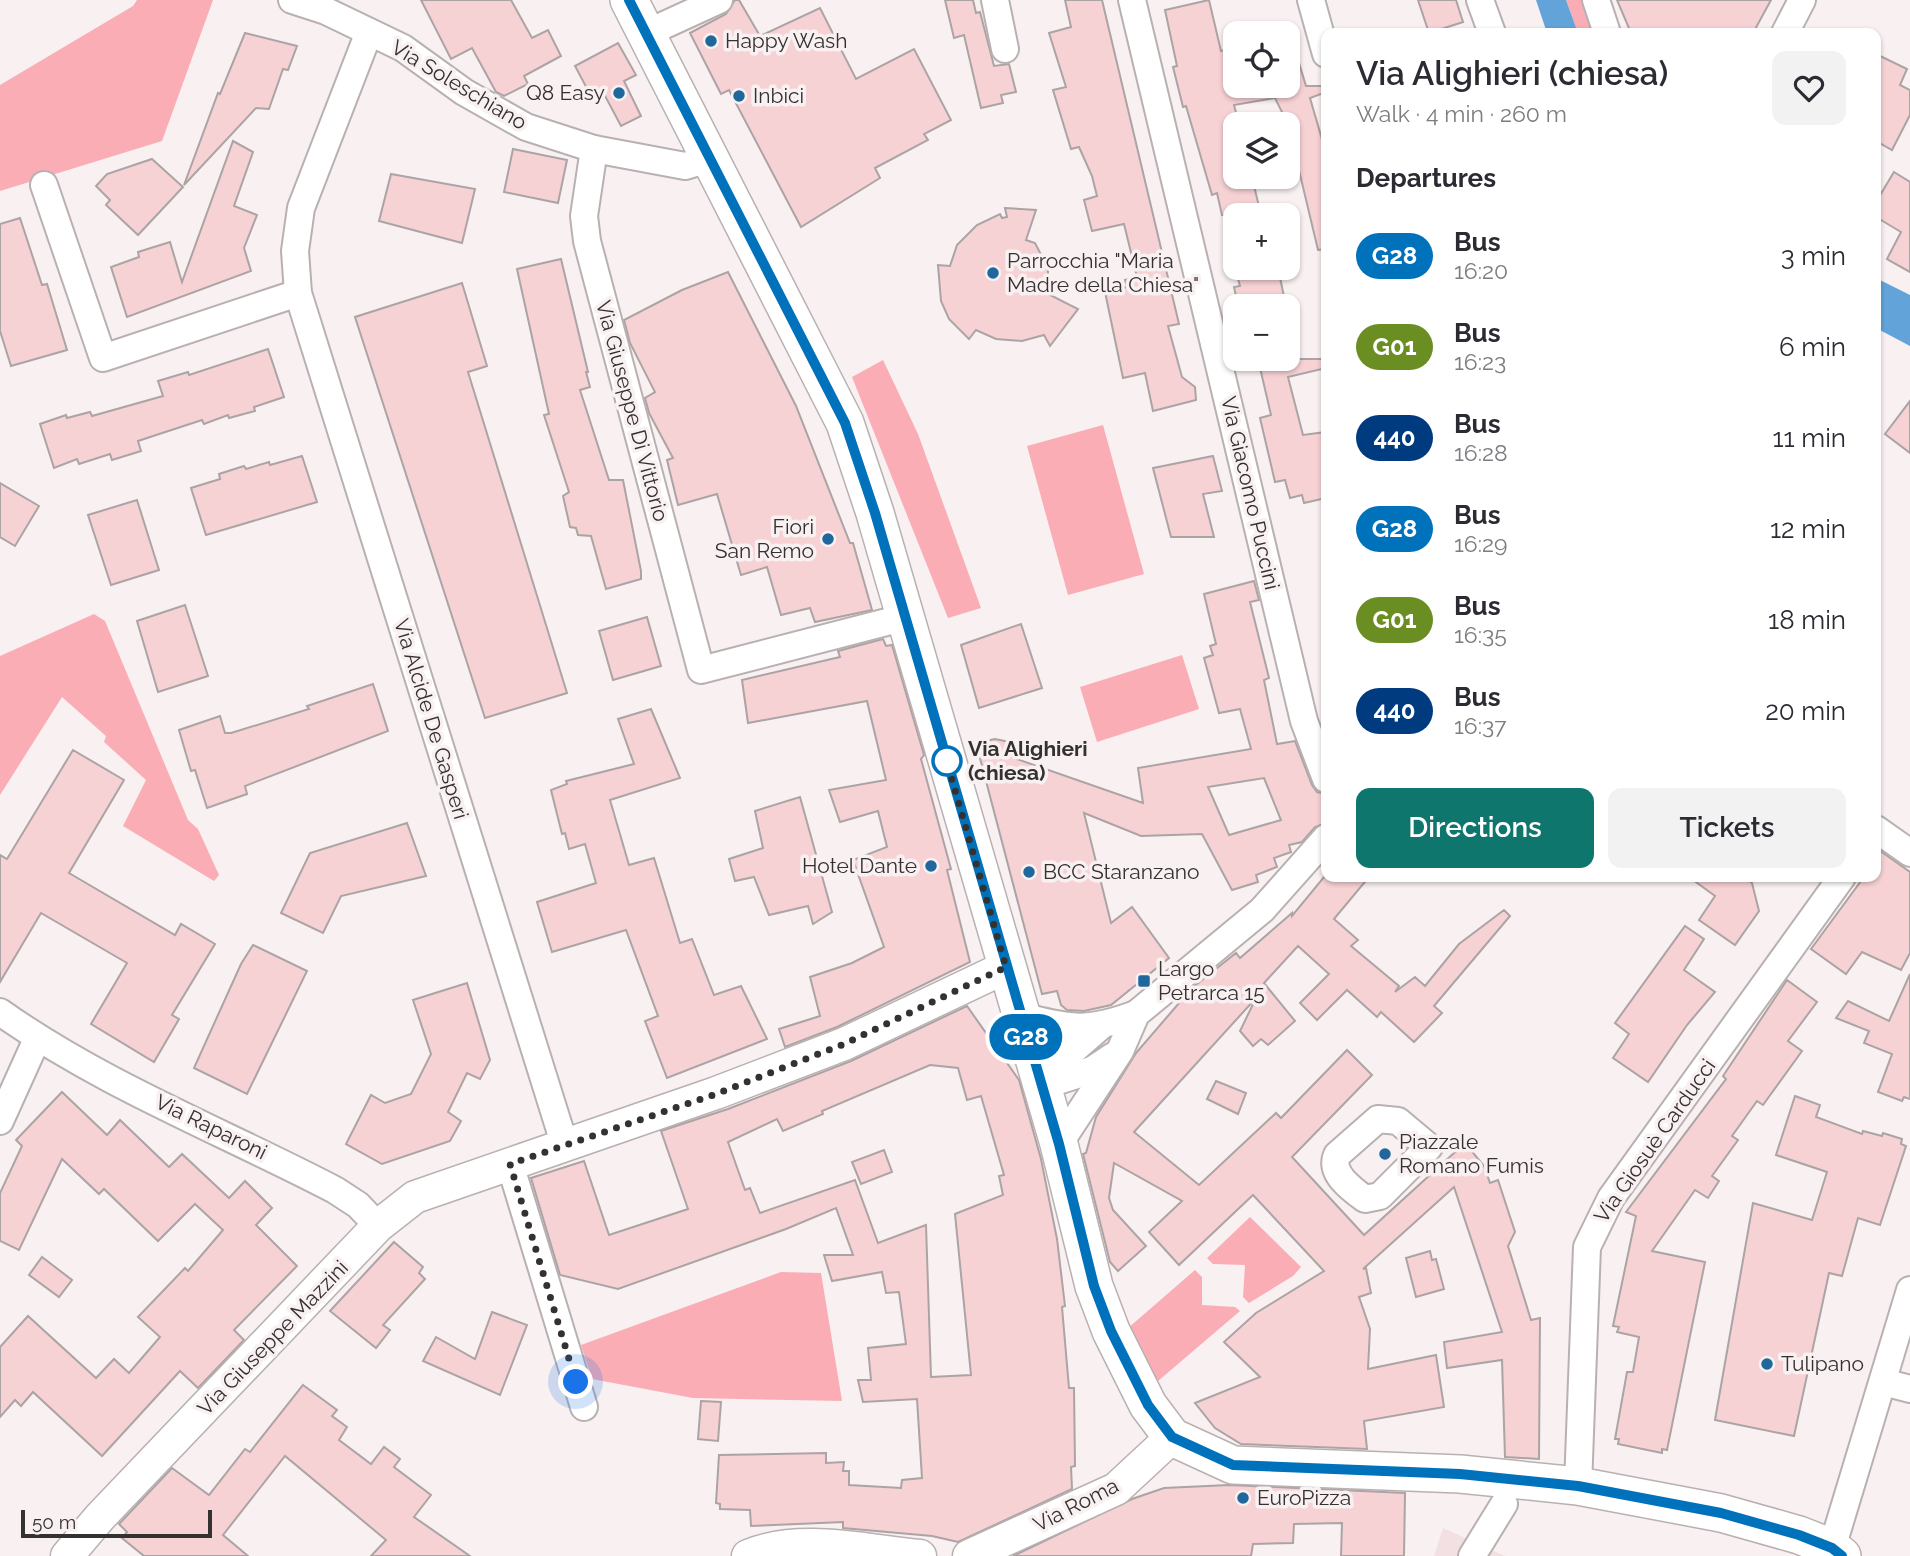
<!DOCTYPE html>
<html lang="en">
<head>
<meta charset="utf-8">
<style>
  :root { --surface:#fff; --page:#f2f2f3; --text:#2b2b33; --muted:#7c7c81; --accent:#0f766e }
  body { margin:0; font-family:Raleway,sans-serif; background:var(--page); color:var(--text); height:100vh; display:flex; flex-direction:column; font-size:26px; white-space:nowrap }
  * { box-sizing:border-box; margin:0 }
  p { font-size:23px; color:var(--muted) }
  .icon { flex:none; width:38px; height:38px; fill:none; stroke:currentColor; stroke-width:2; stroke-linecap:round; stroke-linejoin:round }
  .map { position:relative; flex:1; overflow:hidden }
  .side { position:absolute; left:1321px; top:28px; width:560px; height:854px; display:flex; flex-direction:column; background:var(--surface); border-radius:14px; box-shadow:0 2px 5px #0004 }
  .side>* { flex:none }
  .badge { padding:0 14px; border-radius:23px; font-size:24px; line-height:46px }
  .tools { position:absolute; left:1223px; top:21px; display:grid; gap:14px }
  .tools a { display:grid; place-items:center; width:77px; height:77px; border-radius:14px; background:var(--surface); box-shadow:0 2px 5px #0004; font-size:35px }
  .scale { position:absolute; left:21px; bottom:18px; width:191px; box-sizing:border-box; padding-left:7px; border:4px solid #343131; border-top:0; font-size:19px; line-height:24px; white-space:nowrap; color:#343131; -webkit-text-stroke:5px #f9f0f1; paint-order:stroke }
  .you { position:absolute; width:35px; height:35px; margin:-18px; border:5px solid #fff; border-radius:50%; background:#1a73e8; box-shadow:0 0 0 10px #1a73e833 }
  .map>.badge { position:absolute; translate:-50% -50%; box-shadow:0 0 0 4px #fff }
  h2 { padding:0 35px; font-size:26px; line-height:63px }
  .round { display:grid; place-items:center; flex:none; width:74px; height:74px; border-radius:14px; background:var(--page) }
  .summary { display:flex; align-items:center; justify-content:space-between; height:119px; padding:0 35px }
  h1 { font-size:33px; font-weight:600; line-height:52px }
  .action { display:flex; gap:14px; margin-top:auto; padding:14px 35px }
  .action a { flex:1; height:80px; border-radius:14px; background:var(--accent); color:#fff; font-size:28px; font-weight:600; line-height:80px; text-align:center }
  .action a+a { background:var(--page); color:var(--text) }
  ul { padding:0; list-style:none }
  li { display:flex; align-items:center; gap:21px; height:91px; padding:0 35px }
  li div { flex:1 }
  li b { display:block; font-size:26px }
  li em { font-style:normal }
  li .badge { min-width:77px; font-weight:700; text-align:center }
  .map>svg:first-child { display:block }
  .built { fill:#f2e0e2 }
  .green { fill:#faadb5 }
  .water { fill:#62a4da }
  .building { fill:#f7d2d5; stroke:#aca3a4; stroke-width:2; fill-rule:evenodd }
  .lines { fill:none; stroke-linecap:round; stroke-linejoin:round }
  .minor-casing { stroke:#b9b1b1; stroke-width:30 }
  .tertiary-casing { stroke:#b9b1b1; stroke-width:35 }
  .secondary-casing { stroke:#b9b1b1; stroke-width:40 }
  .minor { stroke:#fff; stroke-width:26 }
  .tertiary { stroke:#fff; stroke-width:32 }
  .secondary { stroke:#fff; stroke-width:37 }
  .line-casing { stroke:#fff; stroke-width:16 }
  .line { stroke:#0072bc; stroke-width:10 }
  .walk { stroke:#343131; stroke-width:7; stroke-dasharray:0 12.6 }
  .poi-dot { fill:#20689c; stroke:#f9f0f1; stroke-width:2.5 }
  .stop-dot { fill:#fff; stroke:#0072bc; stroke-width:3.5 }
  .labels { text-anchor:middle; stroke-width:7; stroke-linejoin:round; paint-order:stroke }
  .poi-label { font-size:21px; fill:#343131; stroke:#f9f0f1; text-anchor:start }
  .street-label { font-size:21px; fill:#343131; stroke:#f9f0f1 }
  .stop-label { font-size:21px; font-weight:bold; fill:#343131; stroke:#f9f0f1; text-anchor:start }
</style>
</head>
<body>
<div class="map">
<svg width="1910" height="1556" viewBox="0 0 1910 1556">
  <rect width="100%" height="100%" fill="#f9f0f1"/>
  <path class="built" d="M1443 1528 1505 1556H1434Z"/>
  <g class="green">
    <path d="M137 0H213L162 141 0 191V85L133 6Z"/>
    <path d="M1566 0H1588L1600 33H1578Z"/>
    <path d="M883 360 918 434 981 608 948 618 852 377Z"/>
    <path d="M1103 425 1144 574 1068 595 1027 446Z"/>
    <path d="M94 614 105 621 188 820 198 829 219 875 214 881 123 826 146 780 104 742 106 736 62 697 0 795V656Z"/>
    <path d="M1182 655 1199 709 1097 742 1080 687Z"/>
    <path d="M1250 1217 1301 1267 1293 1276 1249 1303 1243 1297 1245 1265 1213 1264 1207 1258Z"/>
    <path d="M1195 1270 1202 1277V1305L1235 1307 1240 1311 1158 1381 1143 1360 1127 1329Z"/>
    <path d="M781 1272 821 1273 842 1401 693 1398 592 1379 581 1345Z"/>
  </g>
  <g class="water">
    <path d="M1536 0H1566L1578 33H1547Z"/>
    <path d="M1876 278 1910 295V346L1876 328Z"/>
  </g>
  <g class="building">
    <path d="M421 0H511L532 38 548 30 561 56 524 76 528 84 504 96 496 92 472 48 451 59Z"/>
    <path d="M735 0H739L760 36 820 8 856 79 914 49 951 120 924 134 928 140 875 168 880 178 801 227 729 90 721 94 690 33 726 14Z"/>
    <path d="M945 0H973L976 13 980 12 994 66 1009 64 1016 92 1001 95 1003 103 981 108 964 35 954 38Z"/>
    <path d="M1065 0H1102L1179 324 1168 326 1182 377 1195 387 1196 400 1153 411 1145 373 1123 378 1105 292 1127 287 1125 280 1137 277 1124 224 1092 231 1084 200 1097 196 1092 176 1079 147 1071 149 1053 90 1066 87 1049 33 1071 27Z"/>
    <path d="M1209 0 1221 51 1236 47V86H1288V44L1293 43 1306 86H1326V92L1310 98 1326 153 1322 157 1326 175V249L1318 250 1288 124 1275 98 1234 105 1239 124H1236V177H1252L1261 215H1222L1217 193 1212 195 1186 106 1183 107 1173 67 1177 66 1165 10Z"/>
    <path d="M1418 0H1456L1463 22 1429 33Z"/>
    <path d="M1617 0H1771L1753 33H1656L1648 30 1631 33Z"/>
    <path d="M245 33 297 46 288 70 283 69 269 109 256 108 184 185 218 93 220 94Z"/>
    <path d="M618 43 636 75 624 81 641 116 621 126 603 92 592 98 575 66Z"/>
    <path d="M1876 54 1907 69 1900 85 1910 90V115L1892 150 1876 141Z"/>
    <path d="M233 141 253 152 234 206 257 215 244 248 251 271 127 317 111 267 139 257 138 252 170 242 182 282Z"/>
    <path d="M513 149 567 160 558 203 504 192Z"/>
    <path d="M152 159 183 187 138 235 106 205 110 200 96 186 107 174Z"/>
    <path d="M1894 172 1910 182V272L1887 259 1901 232 1876 217V202Z"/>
    <path d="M391 174 475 189 462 243 379 221Z"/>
    <path d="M1005 208 1036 210 1026 240 1035 243 1048 268V281L1053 282 1050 295 1078 309 1050 346 1044 335 1022 341 996 339 976 330 969 339 949 319 941 301 938 265 950 266 957 245 977 225 1000 214 1002 218 1007 217Z"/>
    <path d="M20 218 42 285 47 284 67 350 11 366 0 331V224Z"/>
    <path d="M561 259 588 372H586L590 387 580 390 609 480H623L641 571V579L606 589 591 536 578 535 576 528 570 527 563 496 569 492 544 415 549 414 517 269Z"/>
    <path d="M1235 268H1278L1286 306H1238L1234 287 1240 286Z"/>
    <path d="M728 272 796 406 850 543H853L872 610 815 622 810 608 781 615 767 567 741 575 717 494 678 505 667 460 673 458 649 413 645 398 655 392 630 343 624 320 682 290Z"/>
    <path d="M462 283 487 366 468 372 567 693 485 718 355 317Z"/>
    <path d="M268 349 284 397 254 407 255 411 229 418 228 415 204 424 202 420 138 441 141 451 112 460 110 454 79 464 77 459 54 468 40 424 66 415 67 418 90 412 92 416 163 396 158 381 188 372 189 375Z"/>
    <path d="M1258 359H1326V368L1288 377 1303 435 1326 432V498L1304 503 1302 495 1290 498 1285 480 1275 482 1260 418 1271 415Z"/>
    <path d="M1910 401V453L1885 434Z"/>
    <path d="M302 456 317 502 206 535 191 488 220 479 219 474 244 466 246 469 269 462 270 465Z"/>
    <path d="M1213 456 1222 491 1203 494 1214 537H1171L1153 468Z"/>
    <path d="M0 483 39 506 15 546 0 537Z"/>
    <path d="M137 500 159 570 111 585 88 515Z"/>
    <path d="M1254 581 1259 600 1250 602 1269 678 1264 680 1277 744 1295 741 1312 785 1317 792 1326 794V823L1315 827 1302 842 1289 845 1291 852 1274 858 1277 867 1256 875 1258 882 1232 890 1202 834 1141 836 1084 813 1111 923 1132 907 1169 958 1111 1005 1084 1011 1067 1010 1061 1005 1057 991 1042 994 976 743 995 739 1015 743 1014 758 1143 803 1138 768 1251 749 1240 709 1219 713 1204 658 1213 655 1210 646 1216 644 1204 594ZM1264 778 1281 820 1229 835 1208 787Z"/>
    <path d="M185 605 208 676 158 692 137 621Z"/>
    <path d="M647 617 661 666 613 680 599 631Z"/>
    <path d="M1021 624 1042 688 979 708 961 645Z"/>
    <path d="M883 639 886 646 892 645 924 755 921 759 951 869 947 870 970 962 837 1027 785 1047 779 1029 820 1016 810 977 852 963 884 947 853 860 887 847 878 811 840 822 829 790 886 780 867 701 748 723 742 680 840 657 838 651Z"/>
    <path d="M373 684 388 731 245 786 247 794 207 808 195 770 191 771 179 730 220 716 225 733H231L309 709 307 706Z"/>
    <path d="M651 709 680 778 610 800 629 865 654 858 680 943 692 939 714 995 741 986 767 1039 667 1078 645 1021 658 1016 626 930 552 952 537 902 596 883 585 844 569 849 565 833 562 834 551 790 567 784 566 781 634 764 618 719Z"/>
    <path d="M73 750 124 780 69 873 175 935 181 924 215 944 172 1015 179 1019 154 1062 91 1024 127 963 41 913 0 982V855L7 859Z"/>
    <path d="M800 797 832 912 813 924 808 906 769 915 754 877 735 881 729 859 763 848 755 811Z"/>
    <path d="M407 823 426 876 341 896 323 933 281 913 310 853Z"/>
    <path d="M1876 848 1910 872V953L1901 970 1862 952 1846 974 1811 949 1864 877H1876Z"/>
    <path d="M1324 877H1369L1334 919 1358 940 1351 946 1399 986 1395 992 1415 977 1425 986 1459 944 1504 910 1510 916 1434 1006 1442 1013 1414 1042 1381 1012 1377 1017 1347 990 1317 1020 1300 1003 1329 974 1298 946 1264 983 1295 1021 1268 1045 1261 1039 1253 1046 1240 1031 1256 998 1134 1132 1199 1185 1276 1113 1281 1118 1347 1050 1372 1075 1292 1157 1364 1235 1465 1143 1484 1166 1490 1183 1498 1180 1515 1232 1508 1246 1531 1320 1540 1318 1539 1459 1505 1457 1502 1360 1447 1368 1444 1342 1502 1332 1454 1187 1363 1269 1366 1268 1371 1293 1359 1297 1370 1329 1368 1369 1436 1355 1444 1407 1364 1421 1367 1449 1241 1444 1215 1428 1195 1403 1260 1377 1224 1342 1256 1313 1324 1271 1253 1195 1179 1265 1149 1232 1182 1201 1114 1163 1109 1198 1113 1210 1146 1246 1118 1271 1110 1262 1083 1154 1086 1153 1096 1117 1136 1053 1192 988 1236 953 1240 958 1292 913V916Z"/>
    <path d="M1689 877H1744L1752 883 1759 911 1735 945 1699 920 1715 896Z"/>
    <path d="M1685 926 1704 939 1684 970 1715 992 1687 1025 1648 1082 1613 1058 1629 1034 1615 1023Z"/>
    <path d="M253 945 307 971 247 1094 194 1068 241 964Z"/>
    <path d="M1910 974V1099L1904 1097 1902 1101 1878 1092 1892 1054 1864 1043 1869 1031 1836 1018 1848 1001 1889 1021Z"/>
    <path d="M1787 980 1817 1002 1788 1041 1802 1051 1763 1105 1757 1101 1732 1136 1738 1140 1712 1176 1719 1181 1708 1198 1695 1190 1652 1251 1705 1262 1667 1450 1662 1449V1453L1618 1444 1619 1439H1615L1627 1372H1633L1639 1337 1617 1332 1619 1327 1613 1326 1636 1216 1626 1212 1726 1079 1723 1076Z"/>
    <path d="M467 983 490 1060 480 1079 467 1073 448 1112 461 1121 450 1141 382 1164 346 1144 371 1095 385 1103 411 1094 431 1054 413 1000Z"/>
    <path d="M967 1006 1019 1080 1041 1159 1057 1239 1065 1306 1062 1307 1069 1388H1074L1075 1466 1071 1467 1072 1489 958 1542 932 1536 843 1528V1522L751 1526 750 1510 720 1509V1504L716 1503 719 1455 826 1453V1463L844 1462 843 1471H849V1485L901 1488 902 1480 922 1478 917 1399 863 1402 858 1380H871L868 1348 906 1344 899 1292 886 1293 882 1272 832 1281 824 1255H853L836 1208 786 1229 618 1289 560 1275 531 1178 584 1161 609 1235 688 1209 661 1131 728 1109 851 1061ZM930 1065 958 1068 967 1100 981 1096 1004 1175 999 1176 1003 1195 955 1214 971 1375 931 1377 926 1225 878 1243 855 1180 760 1213 750 1188 745 1190 728 1142 777 1119 783 1131 823 1114 822 1111Z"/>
    <path d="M1216 1081 1246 1093 1238 1114 1207 1099Z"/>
    <path d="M62 1092 107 1135 120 1120 169 1167 182 1154 229 1198 245 1181 272 1208 256 1225 297 1266 234 1330 244 1340 198 1388 180 1371 102 1456 33 1392 21 1406 15 1400 0 1417V1347L28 1316 96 1378 114 1359 129 1373 160 1337 138 1317 185 1268 188 1271 223 1230 195 1204 158 1241 104 1189 99 1194 62 1159 19 1250 0 1241V1193L22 1146 16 1140Z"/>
    <path d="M1795 1096 1820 1105 1816 1117 1862 1134 1863 1131 1882 1136 1883 1133 1902 1139 1901 1144 1906 1146 1880 1225 1858 1218 1842 1276 1829 1273 1794 1436 1715 1420 1753 1203 1812 1220 1827 1172 1776 1155Z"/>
    <path d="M884 1150 892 1172 861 1184 852 1162Z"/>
    <path d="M394 1242 423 1267 419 1273 425 1279 383 1325 390 1330 376 1348 330 1311Z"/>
    <path d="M1430 1251 1432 1260 1436 1259 1444 1289 1416 1297 1406 1258Z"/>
    <path d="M42 1257 72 1280 59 1297 29 1275Z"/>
    <path d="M492 1312 527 1325 500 1395 423 1361 436 1337 475 1359Z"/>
    <path d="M303 1385 337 1410 332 1416 347 1427 339 1440 371 1464 384 1447 400 1459 394 1467 431 1495 414 1517 470 1556H371L386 1540 285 1456 223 1535 248 1556H144L122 1538 127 1532 119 1524 172 1468 209 1495 245 1449 250 1452Z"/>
    <path d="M701 1401 721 1402 718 1441 698 1439Z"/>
    <path d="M1229 1485 1405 1493 1404 1556H1341L1342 1523 1294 1524 1293 1543 1253 1544 1251 1556H1013L1132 1499 1164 1488Z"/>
  </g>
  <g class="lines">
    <defs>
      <g id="minor">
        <path d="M292 0 326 11 403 48 464 92 526 127 594 149 685 166 712 158"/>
        <path d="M995 0 1005 49"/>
        <path d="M1132 0 1304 721 1326 779"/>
        <path d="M1311 0 1326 54"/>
        <path d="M1480 0 1492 33"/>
        <path d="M1596 0 1607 33"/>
        <path d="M369 32 301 208 295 251 298 293 565 1146"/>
        <path d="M647 33 719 0"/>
        <path d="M1785 33 1802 0"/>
        <path d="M594 149 584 216 587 241 701 670 906 617"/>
        <path d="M44 185 103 358 298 293"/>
        <path d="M1876 829 1910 853"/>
        <path d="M0 1012C103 1085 224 1132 335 1190L358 1205 378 1226"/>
        <path d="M1020 1016C1072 1028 1085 1033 1136 1014"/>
        <path d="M1042 1086 1092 1070 1113 1056"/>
        <path d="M1042 1086 1054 1067 1100 1027"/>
        <path d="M1378 1119 1398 1121 1429 1147 1380 1196 1365 1199C1351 1189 1329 1173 1337 1155Z"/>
        <path d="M0 1121 37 1039"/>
        <path d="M1059 1144 1120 1051 1136 1014 1262 910 1326 838"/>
        <path d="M510 1164 584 1407"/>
        <path d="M1883 1382 1910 1389"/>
        <path d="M1578 1486 1587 1247 1611 1198 1842 877"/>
        <path d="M1832 1548 1910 1290"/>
        <path d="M1472 1556 1504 1504"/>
      </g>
      <g id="tertiary">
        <path d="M67 1556 100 1517 378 1226 415 1197 716 1093 844 1044 1006 967"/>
        <path d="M748 1556C799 1534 866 1551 920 1556"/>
        <path d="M969 1556 1116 1489 1172 1437"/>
      </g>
      <path id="secondary" d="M629 0 845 423 875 513 1059 1144 1094 1286 1111 1331 1148 1405 1172 1437 1233 1465 1460 1474 1578 1486 1721 1513 1799 1535 1832 1548 1842 1556"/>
    </defs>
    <use href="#minor" class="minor-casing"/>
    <use href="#tertiary" class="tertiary-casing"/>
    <use href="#secondary" class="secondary-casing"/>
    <use href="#minor" class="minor"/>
    <use href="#tertiary" class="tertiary"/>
    <use href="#secondary" class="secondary"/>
  </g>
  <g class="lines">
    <defs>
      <path id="line" d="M629 0 845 423 875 513 1059 1144 1094 1286 1111 1331 1148 1405 1172 1437 1233 1465 1460 1474 1578 1486 1721 1513 1799 1535 1832 1548 1842 1556"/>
    </defs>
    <use href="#line" class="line-casing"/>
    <use href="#line" class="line"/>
    <path class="walk" d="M576 1382 510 1164 716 1094 844 1044 1006 967 944 752 947 761"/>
  </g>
  <g class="poi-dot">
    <circle cx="711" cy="41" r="7"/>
    <circle cx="619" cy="93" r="7"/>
    <circle cx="739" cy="96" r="7"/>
    <circle cx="993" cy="273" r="7"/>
    <circle cx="828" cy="539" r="7"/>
    <circle cx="931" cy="866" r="7"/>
    <circle cx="1029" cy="872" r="7"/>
    <rect x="1137" y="974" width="14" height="14" rx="3.5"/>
    <circle cx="1385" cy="1154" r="7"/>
    <circle cx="1767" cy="1364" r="7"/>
    <circle cx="1243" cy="1498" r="7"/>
  </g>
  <circle class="stop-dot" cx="947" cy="761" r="14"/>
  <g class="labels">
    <g class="poi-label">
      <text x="725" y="48">Happy Wash</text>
      <text x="605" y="100" text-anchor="end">Q8 Easy</text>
      <text x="753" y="103">Inbici</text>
      <text x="1007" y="268">Parrocchia "Maria<tspan x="1007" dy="24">Madre della Chiesa"</tspan></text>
      <text x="814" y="534" text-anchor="end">Fiori<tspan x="814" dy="24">San Remo</tspan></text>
      <text x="917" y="873" text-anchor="end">Hotel Dante</text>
      <text x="1043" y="879">BCC Staranzano</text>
      <text x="1158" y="976">Largo<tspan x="1158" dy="24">Petrarca 15</tspan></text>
      <text x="1399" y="1149">Piazzale<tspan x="1399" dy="24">Romano Fumis</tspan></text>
      <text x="1781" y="1371">Tulipano</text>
      <text x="1257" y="1505">EuroPizza</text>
    </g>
    <g class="street-label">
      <text transform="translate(459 85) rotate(31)" y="7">Via Soleschiano</text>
      <text transform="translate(632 411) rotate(75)" y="7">Via Giuseppe Di Vittorio</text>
      <text transform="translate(1250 493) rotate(77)" y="7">Via Giacomo Puccini</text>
      <text transform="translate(431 719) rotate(73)" y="7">Via Alcide De Gasperi</text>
      <text transform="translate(211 1127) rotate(26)" y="7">Via Raparoni</text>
      <text transform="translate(1655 1141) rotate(-55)" y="7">Via Giosuè Carducci</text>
      <text transform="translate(273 1338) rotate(-46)" y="7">Via Giuseppe Mazzini</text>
      <text transform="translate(1076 1505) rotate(-27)" y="7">Via Roma</text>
    </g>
    <g class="stop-label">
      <text x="968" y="756">Via Alighieri<tspan x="968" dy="24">(chiesa)</tspan></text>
    </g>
  </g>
</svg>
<div class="tools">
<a><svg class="icon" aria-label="locate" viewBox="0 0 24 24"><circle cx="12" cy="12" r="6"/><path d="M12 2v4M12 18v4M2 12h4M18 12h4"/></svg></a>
<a><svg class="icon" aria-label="layers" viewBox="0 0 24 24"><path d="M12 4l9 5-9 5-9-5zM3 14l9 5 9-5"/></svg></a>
<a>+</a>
<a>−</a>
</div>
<div class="scale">50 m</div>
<div class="you" style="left:576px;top:1382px"></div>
<b class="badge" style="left:1026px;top:1037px;background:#0072bc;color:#fff">G28</b>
<section class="side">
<div class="summary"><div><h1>Via Alighieri (chiesa)</h1><p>Walk · 4 min · 260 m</p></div><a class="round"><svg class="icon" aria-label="heart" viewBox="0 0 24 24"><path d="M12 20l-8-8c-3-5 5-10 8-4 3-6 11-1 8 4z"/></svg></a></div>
<h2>Departures</h2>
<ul>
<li><span class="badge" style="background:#0072bc;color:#fff">G28</span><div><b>Bus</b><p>16:20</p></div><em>3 min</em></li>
<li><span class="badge" style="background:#6b8e23;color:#fff">G01</span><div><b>Bus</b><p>16:23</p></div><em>6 min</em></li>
<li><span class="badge" style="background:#003b80;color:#fff">440</span><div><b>Bus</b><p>16:28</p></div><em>11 min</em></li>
<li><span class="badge" style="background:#0072bc;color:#fff">G28</span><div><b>Bus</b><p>16:29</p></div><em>12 min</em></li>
<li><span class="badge" style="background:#6b8e23;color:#fff">G01</span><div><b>Bus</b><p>16:35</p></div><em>18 min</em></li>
<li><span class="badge" style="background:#003b80;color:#fff">440</span><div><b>Bus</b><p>16:37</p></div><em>20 min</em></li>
</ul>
<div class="action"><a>Directions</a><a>Tickets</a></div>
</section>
</div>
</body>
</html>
